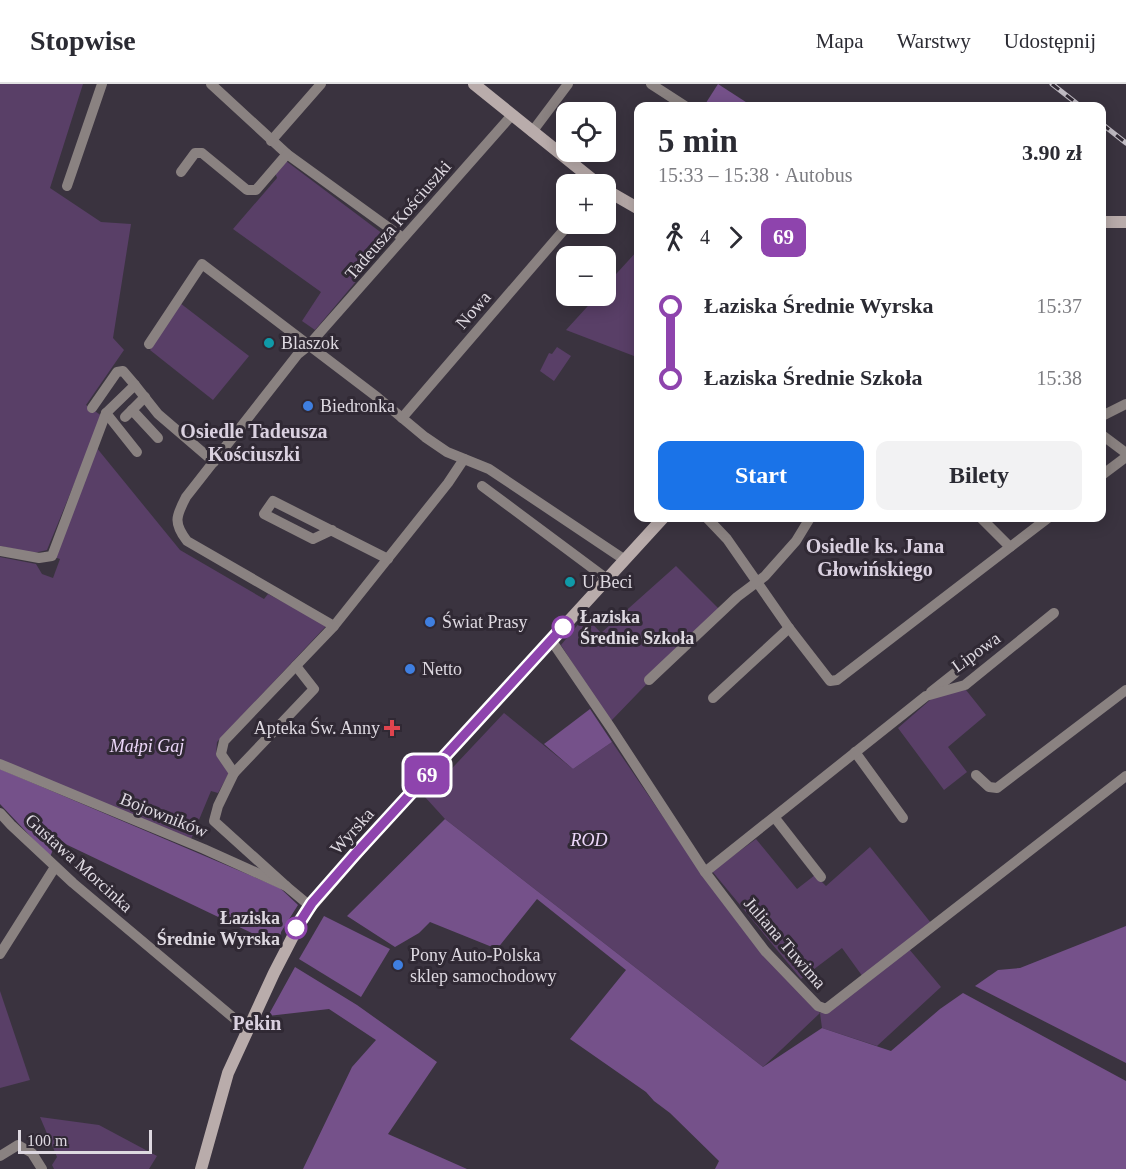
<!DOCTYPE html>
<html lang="pl">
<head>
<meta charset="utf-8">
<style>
  :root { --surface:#fff; --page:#f2f2f3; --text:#2b2b33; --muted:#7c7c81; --line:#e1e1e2; --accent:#1a73e8 }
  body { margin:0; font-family:"Times New Roman",serif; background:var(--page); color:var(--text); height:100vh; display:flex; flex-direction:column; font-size:22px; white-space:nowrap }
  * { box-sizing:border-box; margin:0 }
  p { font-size:20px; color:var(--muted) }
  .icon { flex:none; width:33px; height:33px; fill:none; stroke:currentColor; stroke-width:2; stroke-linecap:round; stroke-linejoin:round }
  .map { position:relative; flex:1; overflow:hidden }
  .panel { position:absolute; left:634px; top:18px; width:472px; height:420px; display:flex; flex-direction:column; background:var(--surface); border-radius:12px; box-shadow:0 3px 15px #0003 }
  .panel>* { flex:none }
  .badge { padding:0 12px; border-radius:9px; font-size:21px; line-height:39px }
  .fabs { position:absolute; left:556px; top:18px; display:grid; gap:12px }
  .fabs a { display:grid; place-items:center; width:60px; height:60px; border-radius:12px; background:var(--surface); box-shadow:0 3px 15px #0003; font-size:30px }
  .scale { position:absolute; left:18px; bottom:15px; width:134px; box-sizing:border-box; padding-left:6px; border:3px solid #ded9e1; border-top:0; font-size:16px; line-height:21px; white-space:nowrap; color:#ded9e1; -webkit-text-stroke:4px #302934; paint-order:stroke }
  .map>.badge { position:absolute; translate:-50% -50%; box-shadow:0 0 0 3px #fff }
  .legs { display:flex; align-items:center; gap:9px; height:66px; padding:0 24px; font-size:20px }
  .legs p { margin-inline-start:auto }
  .head { display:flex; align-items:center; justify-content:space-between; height:102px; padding:0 24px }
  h1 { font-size:33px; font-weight:600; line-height:45px }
  .primary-button { display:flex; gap:12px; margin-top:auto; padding:12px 24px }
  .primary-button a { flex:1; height:69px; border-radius:12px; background:var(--accent); color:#fff; font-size:24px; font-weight:600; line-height:69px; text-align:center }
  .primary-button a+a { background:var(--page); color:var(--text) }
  ul { padding:0 24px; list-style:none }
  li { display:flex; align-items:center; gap:21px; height:72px; font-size:22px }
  li i { display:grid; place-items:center; width:9px; height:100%; margin:0 8px; background:currentColor }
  li i::after { content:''; width:15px; height:15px; margin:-8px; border:4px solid; border-radius:50%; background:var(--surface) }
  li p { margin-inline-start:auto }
  li:first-child i { background:linear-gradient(#0000 50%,currentColor 0) }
  li:last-child i { background:linear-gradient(currentColor 50%,#0000 0) }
  header { display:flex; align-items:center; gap:36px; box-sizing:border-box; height:84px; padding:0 30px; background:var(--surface); border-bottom:2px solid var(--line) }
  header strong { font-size:28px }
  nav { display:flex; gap:33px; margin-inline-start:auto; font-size:21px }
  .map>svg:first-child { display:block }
  .green { fill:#593f67 }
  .forest { fill:#75518a }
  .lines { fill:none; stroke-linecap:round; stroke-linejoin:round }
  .street { stroke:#8a8281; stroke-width:10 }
  .secondary { stroke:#b9acab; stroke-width:12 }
  .rail-casing { stroke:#c0bbc3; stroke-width:5 }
  .rail { stroke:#302934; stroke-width:3; stroke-dasharray:9; stroke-linecap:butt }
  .line-1-casing { stroke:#fff; stroke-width:14 }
  .line-1 { stroke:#8e44ad; stroke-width:9 }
  .culture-dot { fill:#0f9aa8; stroke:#302934; stroke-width:2 }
  .shop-dot { fill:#3f7fe0; stroke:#302934; stroke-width:2 }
  .stop-1-dot { fill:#fff; stroke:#8e44ad; stroke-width:3 }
  .health-dot { fill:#e0444e; stroke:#302934; stroke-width:2 }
  .labels { text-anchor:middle; stroke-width:6; stroke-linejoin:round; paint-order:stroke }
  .street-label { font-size:18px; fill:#ded9e1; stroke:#302934 }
  .poi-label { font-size:18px; fill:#ded9e1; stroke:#302934; text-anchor:start }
  .stop-label { font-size:18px; font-weight:bold; fill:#ded9e1; stroke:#302934; text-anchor:start }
  .park-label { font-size:18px; font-style:italic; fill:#ecd7f9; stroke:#302934 }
  .neighbourhood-label { font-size:20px; font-weight:bold; fill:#dad1e0; stroke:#302934 }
</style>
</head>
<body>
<header>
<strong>Stopwise</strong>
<nav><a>Mapa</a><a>Warstwy</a><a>Udostępnij</a></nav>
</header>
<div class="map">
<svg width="1126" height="1085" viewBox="0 0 1126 1085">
  <rect width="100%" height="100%" fill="#3a333f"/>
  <g class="green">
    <path d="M0 0H83L50 104 101 138 131 140 113 254 124 266 86 321 102 332 47 466 34 469 0 462Z"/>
    <path d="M286 77 391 156 315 246 302 237 321 208 233 145 277 94 275 88Z"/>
    <path d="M639 165V274H635L634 272 566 246 597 212H606V201Z"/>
    <path d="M180 219 249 272 213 316 150 266Z"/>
    <path d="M557 263 571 272 554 297 540 287 549 269 552 270Z"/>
    <path d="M96 363 180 466 264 515 268 510 327 541 217 658 216 671 229 689 218 709 211 707 191 755 0 678V473L36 480 42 490 53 494 60 475 54 473Z"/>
    <path d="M676 482 719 525 610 638 561 561 585 532 601 549Z"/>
    <path d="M945 603 966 606 986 631 948 663 967 688 944 706 898 644Z"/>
    <path d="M504 629 573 685 612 658 702 790 820 929 909 865 941 903 877 962 822 944 820 929 763 983 445 735 425 713Z"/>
    <path d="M756 755 797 805 815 791 826 802 870 763 931 839 863 893 842 864 801 895 712 787Z"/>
    <path d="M0 907 30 996 0 1004Z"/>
    <path d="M40 1033 99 1041 157 1072 149 1085H54L52 1081 57 1073Z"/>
  </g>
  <g class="forest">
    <path d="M718 0 752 22H704Z"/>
    <path d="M590 625 612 658 573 685 544 660Z"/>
    <path d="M0 685 280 804 298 821 281 848 279 862 57 756 50 773 0 720Z"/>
    <path d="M445 735 763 983 822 944 891 967 940 925 963 909 1126 997V1085H715L719 1077 670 1029 654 1017 646 1008 570 955 626 886 537 815 497 865 430 838 419 849 395 863 347 832Z"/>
    <path d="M324 832 390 865 361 913 299 875Z"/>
    <path d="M1126 842V979L975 902 998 886 1020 884Z"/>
    <path d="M295 883 357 921 437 978 388 1050 467 1085H303L352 983 376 956 329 925 268 932Z"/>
  </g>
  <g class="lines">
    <g class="street">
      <path d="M211 0 287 70 403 154"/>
      <path d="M651 0 685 22"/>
      <path d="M532 48 568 0"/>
      <path d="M271 57 321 0"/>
      <path d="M181 88 195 69H202L247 106H256L287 70"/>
      <path d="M67 102 102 0"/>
      <path d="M149 260 202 180 377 313 425 353 447 368 489 385 625 476"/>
      <path d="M92 324 117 288 123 287 135 301"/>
      <path d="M132 326 158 354"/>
      <path d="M106 329 137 368"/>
      <path d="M1102 332 1126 320"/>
      <path d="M125 333 145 313"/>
      <path d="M402 334 569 140"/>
      <path d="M1102 351 1126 369"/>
      <path d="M464 375 448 399 334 542 187 457C173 439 176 432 186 413L298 270 308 262 512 31"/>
      <path d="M1102 391 1126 373"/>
      <path d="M482 402 607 495"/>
      <path d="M707 434 727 455 789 544 830 597 837 596 1048 434"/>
      <path d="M981 434 1010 463"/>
      <path d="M332 446 313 455 264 430 273 417 388 475"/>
      <path d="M0 467 39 474 52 472 106 329 135 301 158 330 214 378"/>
      <path d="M551 556 611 644 705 788 765 867 818 922 826 925 1126 692"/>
      <path d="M649 596 737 513 765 492 796 457 810 434"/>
      <path d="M931 608 955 589"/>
      <path d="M713 614 789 544"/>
      <path d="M855 668 903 734"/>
      <path d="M0 680 204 765 286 802 310 822"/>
      <path d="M234 689 314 605 296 582"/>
      <path d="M976 691 989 703 997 704 1126 606"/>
      <path d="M0 729 11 741 73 799 248 946"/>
      <path d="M775 734 821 793"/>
      <path d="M705 788 926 612 965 601 1054 529"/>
      <path d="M286 802 214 737 218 722 234 689 221 670 224 657 334 542"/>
      <path d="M0 870 55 783"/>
      <path d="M0 1072 18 1061 32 1069 42 1085"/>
    </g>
    <g class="secondary">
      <path d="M474 0 598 100"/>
      <path d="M606 106 639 125"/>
      <path d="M1102 138H1126"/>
      <path d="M201 1085 228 989 274 889 305 829 370 754 663 434"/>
    </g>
    <defs>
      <g id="rail">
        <path d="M1052 0 1080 22"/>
        <path d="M1102 40 1126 59"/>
      </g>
    </defs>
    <use href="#rail" class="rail-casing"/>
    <use href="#rail" class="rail"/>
  </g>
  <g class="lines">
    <defs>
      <path id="line-1" d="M296 844 312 819 355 770 563 543"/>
    </defs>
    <use href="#line-1" class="line-1-casing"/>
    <use href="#line-1" class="line-1"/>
  </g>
  <g class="culture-dot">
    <circle cx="269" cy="259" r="6"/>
    <circle cx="570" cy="498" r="6"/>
  </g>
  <g class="shop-dot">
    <circle cx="308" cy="322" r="6"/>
    <circle cx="430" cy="538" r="6"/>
    <circle cx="410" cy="585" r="6"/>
    <circle cx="398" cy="881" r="6"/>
  </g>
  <g class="stop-1-dot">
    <circle cx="563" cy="543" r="10"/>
    <circle cx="296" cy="844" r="10"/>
  </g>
  <path class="health-dot" d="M389 635h6v6h6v6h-6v6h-6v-6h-6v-6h6z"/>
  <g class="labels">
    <g class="street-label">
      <text transform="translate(398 136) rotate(-49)" y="6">Tadeusza Kościuszki</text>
      <text transform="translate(473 226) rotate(-49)" y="6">Nowa</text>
      <text transform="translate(976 568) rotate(-36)" y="6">Lipowa</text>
      <text transform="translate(164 731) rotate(22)" y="6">Bojowników</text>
      <text transform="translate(352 747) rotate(-48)" y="6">Wyrska</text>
      <text transform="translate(79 779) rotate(42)" y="6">Gustawa Morcinka</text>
      <text transform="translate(785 859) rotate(49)" y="6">Juliana Tuwima</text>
    </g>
    <g class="poi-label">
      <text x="281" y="265">Blaszok</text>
      <text x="320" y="328">Biedronka</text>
      <text x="582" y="504">U Beci</text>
      <text x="442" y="544">Świat Prasy</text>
      <text x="422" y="591">Netto</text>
      <text x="380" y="650" text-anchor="end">Apteka Św. Anny</text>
      <text x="410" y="877">Pony Auto-Polska<tspan x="410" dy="21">sklep samochodowy</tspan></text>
    </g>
    <g class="stop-label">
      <text x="580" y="539">Łaziska<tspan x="580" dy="21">Średnie Szkoła</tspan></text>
      <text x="280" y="840" text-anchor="end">Łaziska<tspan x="280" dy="21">Średnie Wyrska</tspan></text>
    </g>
    <g class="park-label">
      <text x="147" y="668">Małpi Gaj</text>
      <text x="589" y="762">ROD</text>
    </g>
    <g class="neighbourhood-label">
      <text x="254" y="354">Osiedle Tadeusza<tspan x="254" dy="23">Kościuszki</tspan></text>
      <text x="875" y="469">Osiedle ks. Jana<tspan x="875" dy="23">Głowińskiego</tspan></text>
      <text x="257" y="946">Pekin</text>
    </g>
  </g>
</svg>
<div class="fabs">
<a><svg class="icon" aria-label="locate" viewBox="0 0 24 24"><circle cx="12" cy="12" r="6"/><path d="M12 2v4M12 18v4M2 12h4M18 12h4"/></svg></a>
<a>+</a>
<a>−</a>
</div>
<div class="scale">100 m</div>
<b class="badge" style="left:427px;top:691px;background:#8e44ad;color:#fff">69</b>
<section class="panel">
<div class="head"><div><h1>5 min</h1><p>15:33 – 15:38 · Autobus</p></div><b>3.90 zł</b></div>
<div class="legs"><svg class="icon" aria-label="walk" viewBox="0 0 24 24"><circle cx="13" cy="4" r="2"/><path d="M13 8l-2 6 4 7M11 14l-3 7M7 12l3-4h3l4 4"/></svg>4<svg class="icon" aria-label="forward" viewBox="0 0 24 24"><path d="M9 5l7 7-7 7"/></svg><b class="badge" style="background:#8e44ad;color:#fff">69</b></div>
<ul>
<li><i style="color:#8e44ad"></i><b>Łaziska Średnie Wyrska</b><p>15:37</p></li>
<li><i style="color:#8e44ad"></i><b>Łaziska Średnie Szkoła</b><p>15:38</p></li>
</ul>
<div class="primary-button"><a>Start</a><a>Bilety</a></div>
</section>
</div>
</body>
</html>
